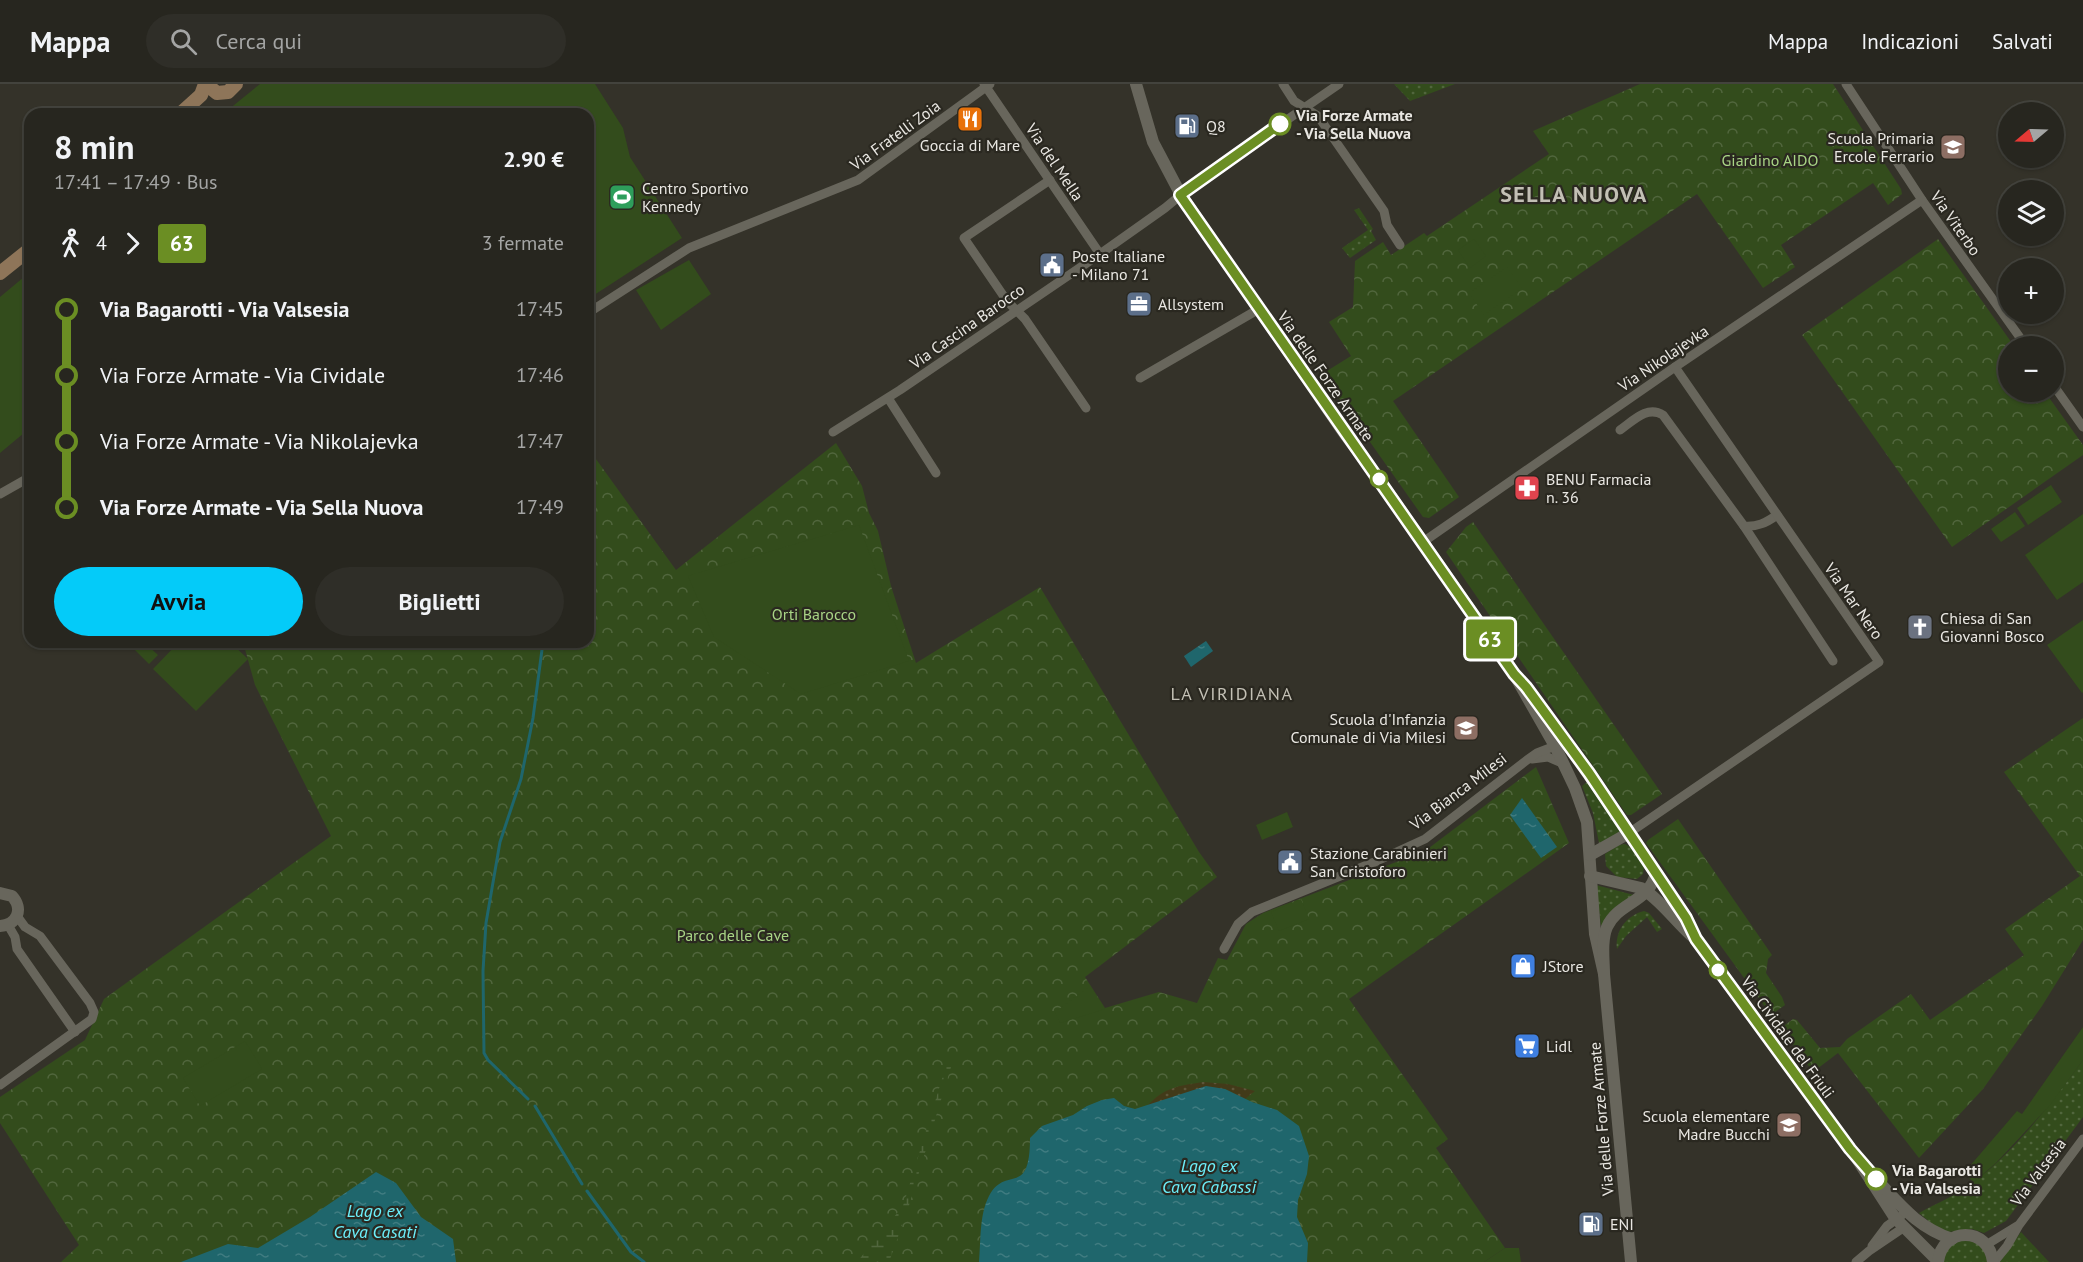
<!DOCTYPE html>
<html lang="it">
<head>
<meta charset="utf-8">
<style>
  :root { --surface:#27261f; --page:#2f2e28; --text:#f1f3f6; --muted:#a4a5a4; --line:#43433d; --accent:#04cbf9 }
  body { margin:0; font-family:"PT Sans",sans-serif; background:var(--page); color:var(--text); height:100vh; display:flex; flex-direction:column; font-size:22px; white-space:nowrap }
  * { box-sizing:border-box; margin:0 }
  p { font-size:20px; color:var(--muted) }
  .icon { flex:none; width:33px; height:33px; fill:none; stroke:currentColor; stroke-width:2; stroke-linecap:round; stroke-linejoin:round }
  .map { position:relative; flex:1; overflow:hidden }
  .drawer { position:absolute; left:24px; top:24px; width:570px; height:540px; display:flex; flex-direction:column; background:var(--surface); border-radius:18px; box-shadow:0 2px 4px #0004,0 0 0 2px var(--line) }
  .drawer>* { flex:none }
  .badge { padding:0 12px; border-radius:4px; font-size:21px; line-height:39px }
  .needle { width:39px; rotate:251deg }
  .buttons { position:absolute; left:1998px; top:18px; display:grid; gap:12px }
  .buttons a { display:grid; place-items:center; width:66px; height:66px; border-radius:50%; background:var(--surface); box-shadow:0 2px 4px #0004,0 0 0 2px var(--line); font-size:30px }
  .map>.badge { position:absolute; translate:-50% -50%; box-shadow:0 0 0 3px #fff }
  .legs { display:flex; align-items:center; gap:9px; height:66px; padding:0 30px; font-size:20px }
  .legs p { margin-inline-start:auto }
  .overview { display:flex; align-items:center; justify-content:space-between; height:102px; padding:0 30px }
  h1 { font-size:33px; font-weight:700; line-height:45px }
  .button { display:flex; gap:12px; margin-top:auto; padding:12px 30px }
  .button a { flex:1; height:69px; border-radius:36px; background:var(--accent); color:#111; font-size:24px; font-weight:700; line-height:69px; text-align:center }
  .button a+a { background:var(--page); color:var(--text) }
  ul { padding:0 30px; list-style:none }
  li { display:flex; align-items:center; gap:21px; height:66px; font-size:22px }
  li i { display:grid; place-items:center; width:9px; height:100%; margin:0 8px; background:currentColor }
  li i::after { content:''; width:15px; height:15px; margin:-8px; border:4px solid; border-radius:50%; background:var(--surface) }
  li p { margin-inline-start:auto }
  li:first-child i { background:linear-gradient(#0000 50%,currentColor 0) }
  li:last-child i { background:linear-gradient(currentColor 50%,#0000 0) }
  header { display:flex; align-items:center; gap:36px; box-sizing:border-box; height:84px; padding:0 30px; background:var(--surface); border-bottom:2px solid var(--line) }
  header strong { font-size:28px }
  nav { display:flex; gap:33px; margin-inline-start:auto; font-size:21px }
  .search { width:420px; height:54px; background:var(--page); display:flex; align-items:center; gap:15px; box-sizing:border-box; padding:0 21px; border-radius:33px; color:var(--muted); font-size:22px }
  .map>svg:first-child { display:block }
  .grass { fill:url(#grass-dots) }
  .forest { fill:url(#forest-crowns) }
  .wetland { fill:url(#wetland-marsh) }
  .sand { fill:url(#sand-dots) }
  .garden { fill:#334c1c }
  .water { fill:url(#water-ripples) }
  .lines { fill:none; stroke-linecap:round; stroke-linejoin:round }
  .stream { stroke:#1f666c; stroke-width:3 }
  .minor { stroke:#68665c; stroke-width:9 }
  .tertiary { stroke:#68665c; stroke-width:12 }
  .secondary { stroke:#8e7559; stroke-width:14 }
  .line-1-casing { stroke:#fff; stroke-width:14 }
  .line-1 { stroke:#6b8e23; stroke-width:9 }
  .stop-1-dot { fill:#fff; stroke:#6b8e23; stroke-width:3 }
  .labels { text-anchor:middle; stroke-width:4.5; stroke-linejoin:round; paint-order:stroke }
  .stop-label { font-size:16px; font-weight:bold; fill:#e9e7e2; stroke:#2a2820; text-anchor:start }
  .poi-label { font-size:16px; fill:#e9e7e2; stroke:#2a2820; text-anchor:start }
  .street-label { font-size:16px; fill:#e9e7e2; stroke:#2a2820 }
  .park-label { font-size:16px; fill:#a8d485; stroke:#2a2820 }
  .neighbourhood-label { font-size:18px; letter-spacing:1.5px; fill:#c3c0b5; stroke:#2a2820 }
  .water-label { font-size:18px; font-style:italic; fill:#6cf0fb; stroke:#2a2820 }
  .district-label { font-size:22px; font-weight:bold; letter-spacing:1.5px; fill:#c3c0b5; stroke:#2a2820 }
</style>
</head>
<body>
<header>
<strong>Mappa</strong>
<div class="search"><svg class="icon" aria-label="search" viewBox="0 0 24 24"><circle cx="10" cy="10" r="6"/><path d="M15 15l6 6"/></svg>Cerca qui</div>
<nav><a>Mappa</a><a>Indicazioni</a><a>Salvati</a></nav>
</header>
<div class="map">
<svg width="2083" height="1178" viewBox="0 0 2083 1178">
  <defs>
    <pattern id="grass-dots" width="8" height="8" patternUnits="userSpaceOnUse" patternTransform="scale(1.5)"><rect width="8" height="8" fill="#334c1c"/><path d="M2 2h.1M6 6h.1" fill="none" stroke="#51663d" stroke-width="1.8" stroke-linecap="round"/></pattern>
    <pattern id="forest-crowns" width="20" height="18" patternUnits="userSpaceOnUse" patternTransform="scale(1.5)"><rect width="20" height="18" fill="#334c1c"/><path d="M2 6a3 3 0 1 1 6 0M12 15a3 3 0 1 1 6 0" fill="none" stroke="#51663d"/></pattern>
    <pattern id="wetland-marsh" width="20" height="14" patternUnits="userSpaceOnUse" patternTransform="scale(1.5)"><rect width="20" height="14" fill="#334c1c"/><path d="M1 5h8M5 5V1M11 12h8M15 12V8" fill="none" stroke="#51663d"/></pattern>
    <pattern id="sand-dots" width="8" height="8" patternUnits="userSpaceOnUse" patternTransform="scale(1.5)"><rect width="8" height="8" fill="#423a19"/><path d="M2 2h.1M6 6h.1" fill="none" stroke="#5d563a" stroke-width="1.8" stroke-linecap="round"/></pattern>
    <pattern id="water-ripples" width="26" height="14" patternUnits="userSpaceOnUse" patternTransform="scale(1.5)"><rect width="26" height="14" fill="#1f666c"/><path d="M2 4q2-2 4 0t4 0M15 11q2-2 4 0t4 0" fill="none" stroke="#407c81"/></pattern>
  </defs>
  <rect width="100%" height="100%" fill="#343229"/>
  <g class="grass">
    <path d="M1394 0H1455L1410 17Z"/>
    <path d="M1359 124 1373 145 1371 147 1376 156 1350 174 1342 164 1368 146 1354 126Z"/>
    <path d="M1587 698 1621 749 1599 759 1593 729 1582 702Z"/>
    <path d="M1625 760 1632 764 1644 782 1643 790 1637 795 1617 793 1606 782 1605 770 1619 761Z"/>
    <path d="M1596 801 1634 811 1601 842Z"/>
    <path d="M1644 827 1649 829 1662 845 1657 848 1647 833 1626 852 1617 865C1615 848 1625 832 1644 827Z"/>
    <path d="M2083 976V1033L2006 1137 1984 1149 1972 1145 1948 1148 1937 1144 1919 1129C1937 1119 1959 1110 1975 1097 2018 1064 2051 1019 2083 976Z"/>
    <path d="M2021 1148 2049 1178H2000Z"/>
    <path d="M1966 1155 1981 1161 1989 1178H1942C1944 1164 1954 1158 1966 1155Z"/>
  </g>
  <g class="forest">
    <path d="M1640 0H1833L1901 105 1902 110 1888 121 1873 99 1781 161 1795 183 1763 204 1697 110 1393 317 1459 413 1429 434 1423 433 1322 290 1351 272 1329 238 1353 223 1355 177 1383 158 1391 171 1424 149 1427 152 1549 70 1533 47Z"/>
    <path d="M1938 155 2014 262H2008V308H2045L2083 361V371L1952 463 1802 251Z"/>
    <path d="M836 359 862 402 869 429 878 447 891 502 916 579 1040 503 1199 768 1217 793 1085 893 1105 924 1159 908 1197 919 1218 874 1227 876 1246 840 1263 829 1425 767 1536 683 1569 759 1349 915 1448 1055 1436 1064 1505 1164 1484 1178H61L79 1161 0 1039V1013L85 956 104 915 331 752 255 601 243 558H588V364L676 486Z"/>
    <path d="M1473 438 1662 710 1631 731H1627L1446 468 1466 443Z"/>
    <path d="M2083 634V856L2042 922 1983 1005 1919 1074 1838 969 1813 988 1781 944 1793 935 1797 936 1820 964 1840 963 1847 955 1911 910 1930 936 2024 871 2005 845 2080 792 2004 688Z"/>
    <path d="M1678 735 1772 871 1768 875 1766 889 1782 913 1785 921 1771 931 1646 759 1648 756Z"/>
  </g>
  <path class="wetland" d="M946 982 951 983 907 1128 889 1178H857L903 1122Z"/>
  <path class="sand" d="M1203 998 1228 1000 1255 1007 1245 1015 1225 1005 1147 1022C1165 1003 1178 1002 1203 998Z"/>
  <g class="garden">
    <path d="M260 0H595L623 44 630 73 682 154 588 215V30H223Z"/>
    <path d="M1474 155 1486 172 1470 184 1458 166Z"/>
    <path d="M689 176 711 210 661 246 636 206Z"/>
    <path d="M1507 183 1522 204 1484 231 1469 209Z"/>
    <path d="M30 188V344L0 369V213Z"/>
    <path d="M2051 401 2062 418 2028 441 2017 424Z"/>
    <path d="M2015 428 2025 442 2001 458 1991 445Z"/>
    <path d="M2083 430V498L2057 516 2025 471Z"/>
    <path d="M859 441 909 577 801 610 714 553 688 492Z"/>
    <path d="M2083 536V608L2082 609 2047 561Z"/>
    <path d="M127 558H144L158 571 149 580Z"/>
    <path d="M179 558H230L248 575 196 627 153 585Z"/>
    <path d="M1287 728 1293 743 1262 756 1256 741Z"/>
    <path d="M1301 815 1309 835 1279 847 1271 828Z"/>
    <path d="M1090 902 1105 925 1060 939 1055 928Z"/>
    <path d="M2083 943V976L2050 1021 1996 1079 1974 1098 1963 1090 2017 1027 2022 1030Z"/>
    <path d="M245 957 262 985 200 1022 183 994Z"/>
    <path d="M1505 1164H1519L1521 1178H1484Z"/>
  </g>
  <g class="water">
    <path d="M1206 557 1213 567 1191 583 1184 572Z"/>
    <path d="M1522 714 1557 763 1541 774 1510 731Z"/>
    <path d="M1206 1002 1225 1005 1252 1018 1277 1026 1299 1042 1309 1072 1307 1090 1298 1116 1297 1133 1308 1159 1307 1178H979C981 1158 979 1131 989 1112 1006 1080 1030 1115 1030 1054L1042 1042 1073 1031 1087 1022 1102 1016 1114 1014 1124 1022 1135 1025Z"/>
    <path d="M376 1088 396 1099 421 1133 453 1155 456 1178H181L228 1160 258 1164 310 1133Z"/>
  </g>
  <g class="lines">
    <g class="stream">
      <path d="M528 1015 488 976 484 969 483 887 486 839 500 758 521 695 533 634 543 558"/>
      <path d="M535 1022 582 1100"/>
      <path d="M587 1107 631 1168 644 1178"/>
    </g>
    <g class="minor">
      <path d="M984 0 1100 170"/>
      <path d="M1283 0 1294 17 1318 32 1384 127 1387 141 1400 161"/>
      <path d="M1846 0 1922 116 2026 262"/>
      <path d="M1050 96 964 154 1007 217 1025 235 1086 324"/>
      <path d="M588 229 689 164 858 96 990 0"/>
      <path d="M1140 294 1259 225"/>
      <path d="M2054 302 2083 343"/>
      <path d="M888 314 936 389"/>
      <path d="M1620 346C1633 337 1647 321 1663 331L1744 442C1757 443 1766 439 1777 431"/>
      <path d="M833 348 900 306 1100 170 1165 124 1194 100 1339 0"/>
      <path d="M0 410 30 393"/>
      <path d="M1744 442 1833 577"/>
      <path d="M1423 458 1675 283 1922 116"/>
      <path d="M1532 675 1548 673 1564 680"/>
      <path d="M1629 749 1879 578 1675 283"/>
      <path d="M8 841 15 853 17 865 75 948"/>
      <path d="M1224 865 1238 840 1252 828 1377 777 1425 755 1527 676 1537 669 1555 662"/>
      <path d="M0 1001 92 935 94 928 90 919 40 852 25 843 17 832"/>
      <path d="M1986 1161 2017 1142"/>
      <path d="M1872 1162 1887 1142 1901 1132"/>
      <path d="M1856 1178 1869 1167 1903 1144"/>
      <path d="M1994 1178 2007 1162 2019 1141 2083 1055"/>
    </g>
    <g class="tertiary">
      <path d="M1136 0 1153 58 1181 111 1344 349 1379 395 1469 524 1514 590 1555 662 1575 704 1587 738 1595 850 1604 890"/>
      <path d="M1536 616 1621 737 1686 834 1696 855 1857 1075 1895 1134 1938 1177"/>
      <path d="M1590 771 1629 749"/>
      <path d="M1590 792 1641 804C1660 815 1675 837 1692 852"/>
      <path d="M0 809 12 812C24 825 17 841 0 842"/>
      <path d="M1874 1093C1900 1120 1915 1142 1952 1155"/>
      <path d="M1631 1178 1604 890C1604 876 1601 857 1607 843 1618 818 1649 819 1656 789"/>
      <path d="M1938 1178C1942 1142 1989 1142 1993 1178"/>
    </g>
    <g class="secondary">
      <path d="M206 0 217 9 228 8 236 0"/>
      <path d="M180 30 201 11 205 0"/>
      <path d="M0 189 30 165"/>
    </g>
  </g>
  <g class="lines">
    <defs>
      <path id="line-1" d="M1280 40 1180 111 1514 590 1526 603 1589 689 1686 834 1696 855 1850 1065 1876 1095"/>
    </defs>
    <use href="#line-1" class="line-1-casing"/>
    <use href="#line-1" class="line-1"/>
  </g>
  <defs>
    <symbol id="restaurant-square" viewBox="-11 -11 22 22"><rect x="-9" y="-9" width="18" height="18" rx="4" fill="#e8710a" stroke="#2a2820"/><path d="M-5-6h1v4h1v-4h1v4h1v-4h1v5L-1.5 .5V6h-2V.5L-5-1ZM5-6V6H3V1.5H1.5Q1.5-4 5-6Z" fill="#fff"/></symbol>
    <symbol id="fuel-square" viewBox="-11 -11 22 22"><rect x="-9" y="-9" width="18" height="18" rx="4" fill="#5c6f8a" stroke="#2a2820"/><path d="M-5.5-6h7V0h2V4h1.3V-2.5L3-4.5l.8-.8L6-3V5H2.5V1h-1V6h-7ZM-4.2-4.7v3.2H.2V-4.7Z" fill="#fff"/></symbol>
    <symbol id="school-square" viewBox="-11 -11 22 22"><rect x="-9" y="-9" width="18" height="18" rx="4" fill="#8d6e63" stroke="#2a2820"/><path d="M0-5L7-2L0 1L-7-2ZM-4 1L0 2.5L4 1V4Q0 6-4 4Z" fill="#fff"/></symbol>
    <symbol id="stadium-square" viewBox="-11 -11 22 22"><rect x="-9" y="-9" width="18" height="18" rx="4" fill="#2e9e5b" stroke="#2a2820"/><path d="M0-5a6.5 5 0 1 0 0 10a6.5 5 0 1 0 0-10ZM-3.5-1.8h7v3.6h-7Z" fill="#fff"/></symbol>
    <symbol id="civic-square" viewBox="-11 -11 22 22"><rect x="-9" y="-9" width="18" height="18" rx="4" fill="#5c6f8a" stroke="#2a2820"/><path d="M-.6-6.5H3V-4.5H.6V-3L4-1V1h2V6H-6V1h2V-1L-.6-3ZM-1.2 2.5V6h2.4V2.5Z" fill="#fff"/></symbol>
    <symbol id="office-square" viewBox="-11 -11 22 22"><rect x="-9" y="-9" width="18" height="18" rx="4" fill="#5c6f8a" stroke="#2a2820"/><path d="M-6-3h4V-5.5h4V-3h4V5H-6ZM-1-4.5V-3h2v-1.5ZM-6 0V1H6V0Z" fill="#fff"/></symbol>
    <symbol id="pharmacy-square" viewBox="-11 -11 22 22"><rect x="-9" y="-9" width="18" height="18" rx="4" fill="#e0444e" stroke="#2a2820"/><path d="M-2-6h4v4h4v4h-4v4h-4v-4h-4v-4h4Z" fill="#fff"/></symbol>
    <symbol id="church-square" viewBox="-11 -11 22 22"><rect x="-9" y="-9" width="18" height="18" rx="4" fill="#6b7280" stroke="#2a2820"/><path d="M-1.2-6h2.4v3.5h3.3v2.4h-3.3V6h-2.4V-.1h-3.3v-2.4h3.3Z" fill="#fff"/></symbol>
    <symbol id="shop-square" viewBox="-11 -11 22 22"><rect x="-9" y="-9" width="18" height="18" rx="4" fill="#3f7fe0" stroke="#2a2820"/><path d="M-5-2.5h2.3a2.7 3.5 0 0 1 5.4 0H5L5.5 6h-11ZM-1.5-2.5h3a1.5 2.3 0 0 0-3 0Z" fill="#fff"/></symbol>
    <symbol id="supermarket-square" viewBox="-11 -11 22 22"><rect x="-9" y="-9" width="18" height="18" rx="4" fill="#3f7fe0" stroke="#2a2820"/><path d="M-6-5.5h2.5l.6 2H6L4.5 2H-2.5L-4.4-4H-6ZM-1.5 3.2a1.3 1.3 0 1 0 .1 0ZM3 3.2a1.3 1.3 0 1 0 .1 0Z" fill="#fff"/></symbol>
  </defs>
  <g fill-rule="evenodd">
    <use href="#restaurant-square" x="955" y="20" width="30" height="30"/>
    <use href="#fuel-square" x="1172" y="27" width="30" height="30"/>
    <use href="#school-square" x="1938" y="48" width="30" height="30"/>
    <use href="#stadium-square" x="607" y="98" width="30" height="30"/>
    <use href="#civic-square" x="1037" y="166" width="30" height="30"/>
    <use href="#office-square" x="1124" y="205" width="30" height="30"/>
    <use href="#pharmacy-square" x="1512" y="389" width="30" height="30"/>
    <use href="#church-square" x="1905" y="528" width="30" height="30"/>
    <use href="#school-square" x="1451" y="629" width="30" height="30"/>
    <use href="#civic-square" x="1275" y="763" width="30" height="30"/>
    <use href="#shop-square" x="1508" y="867" width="30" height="30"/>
    <use href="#supermarket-square" x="1512" y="947" width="30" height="30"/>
    <use href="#school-square" x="1774" y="1026" width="30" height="30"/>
    <use href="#fuel-square" x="1576" y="1125" width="30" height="30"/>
  </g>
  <g class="stop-1-dot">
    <circle cx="1280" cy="40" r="10"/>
    <circle cx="1379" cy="395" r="8"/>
    <circle cx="1718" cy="886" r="8"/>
    <circle cx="1876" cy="1095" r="10"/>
  </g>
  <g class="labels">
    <g class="stop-label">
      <text x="1296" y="37">Via Forze Armate<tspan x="1296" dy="18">- Via Sella Nuova</tspan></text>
      <text x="1892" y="1092">Via Bagarotti<tspan x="1892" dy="18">- Via Valsesia</tspan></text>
    </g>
    <g class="poi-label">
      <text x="1206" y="48">Q8</text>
      <text x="1934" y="60" text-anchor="end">Scuola Primaria<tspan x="1934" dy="18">Ercole Ferrario</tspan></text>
      <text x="970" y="67" text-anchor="middle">Goccia di Mare</text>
      <text x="642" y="110">Centro Sportivo<tspan x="642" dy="18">Kennedy</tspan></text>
      <text x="1072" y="178">Poste Italiane<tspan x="1072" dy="18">- Milano 71</tspan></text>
      <text x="1158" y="226">Allsystem</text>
      <text x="1546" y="401">BENU Farmacia<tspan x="1546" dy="18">n. 36</tspan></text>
      <text x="1940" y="540">Chiesa di San<tspan x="1940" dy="18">Giovanni Bosco</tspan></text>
      <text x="1446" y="641" text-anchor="end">Scuola d'Infanzia<tspan x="1446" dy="18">Comunale di Via Milesi</tspan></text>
      <text x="1310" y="775">Stazione Carabinieri<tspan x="1310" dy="18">San Cristoforo</tspan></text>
      <text x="1543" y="888">JStore</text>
      <text x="1546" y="968">Lidl</text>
      <text x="1770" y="1038" text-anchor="end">Scuola elementare<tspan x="1770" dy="18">Madre Bucchi</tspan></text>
      <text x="1610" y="1146">ENI</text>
    </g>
    <g class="street-label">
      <text transform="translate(895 51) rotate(-36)" y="6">Via Fratelli Zoia</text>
      <text transform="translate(1055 78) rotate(56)" y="6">Via del Mella</text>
      <text transform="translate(1956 139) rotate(55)" y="6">Via Viterbo</text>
      <text transform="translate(967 242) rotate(-35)" y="6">Via Cascina Barocco</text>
      <text transform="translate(1663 274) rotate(-34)" y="6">Via Nikolajevka</text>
      <text transform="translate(1326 292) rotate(55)" y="6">Via delle Forze Armate</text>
      <text transform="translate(1854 517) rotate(55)" y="6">Via Mar Nero</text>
      <text transform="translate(1458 707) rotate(-37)" y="6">Via Bianca Milesi</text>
      <text transform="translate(1788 953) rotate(54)" y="6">Via Cividale del Friuli</text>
      <text transform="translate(1601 1035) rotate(-95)" y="6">Via delle Forze Armate</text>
      <text transform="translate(2038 1088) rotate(-53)" y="6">Via Valsesia</text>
    </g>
    <g class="park-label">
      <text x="1770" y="82">Giardino AIDO</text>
      <text x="814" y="536">Orti Barocco</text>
      <text x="733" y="857">Parco delle Cave</text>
    </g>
    <g class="neighbourhood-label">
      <text x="1232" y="616">LA VIRIDIANA</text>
    </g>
    <g class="water-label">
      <text x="1209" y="1088">Lago ex<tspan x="1209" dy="21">Cava Cabassi</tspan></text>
      <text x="375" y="1133">Lago ex<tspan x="375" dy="21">Cava Casati</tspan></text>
    </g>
    <g class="district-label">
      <text x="1574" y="118">SELLA NUOVA</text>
    </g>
  </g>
</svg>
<div class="buttons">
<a><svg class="needle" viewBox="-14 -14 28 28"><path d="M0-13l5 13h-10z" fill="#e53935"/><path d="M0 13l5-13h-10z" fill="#a4a5a4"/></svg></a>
<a><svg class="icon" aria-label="layers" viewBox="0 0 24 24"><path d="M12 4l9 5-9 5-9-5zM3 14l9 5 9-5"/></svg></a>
<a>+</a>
<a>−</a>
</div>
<b class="badge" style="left:1490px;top:555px;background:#6b8e23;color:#fff">63</b>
<section class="drawer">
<div class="overview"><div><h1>8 min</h1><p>17:41 – 17:49 · Bus</p></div><b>2.90 €</b></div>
<div class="legs"><svg class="icon" aria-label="walk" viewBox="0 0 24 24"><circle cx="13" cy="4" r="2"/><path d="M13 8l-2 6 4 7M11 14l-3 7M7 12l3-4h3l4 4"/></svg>4<svg class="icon" aria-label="forward" viewBox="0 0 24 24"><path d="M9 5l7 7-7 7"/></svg><b class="badge" style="background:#6b8e23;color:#fff">63</b><p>3 fermate</p></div>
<ul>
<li><i style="color:#6b8e23"></i><b>Via Bagarotti - Via Valsesia</b><p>17:45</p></li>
<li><i style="color:#6b8e23"></i><span>Via Forze Armate - Via Cividale</span><p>17:46</p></li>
<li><i style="color:#6b8e23"></i><span>Via Forze Armate - Via Nikolajevka</span><p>17:47</p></li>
<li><i style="color:#6b8e23"></i><b>Via Forze Armate - Via Sella Nuova</b><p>17:49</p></li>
</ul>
<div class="button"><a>Avvia</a><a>Biglietti</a></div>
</section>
</div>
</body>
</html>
